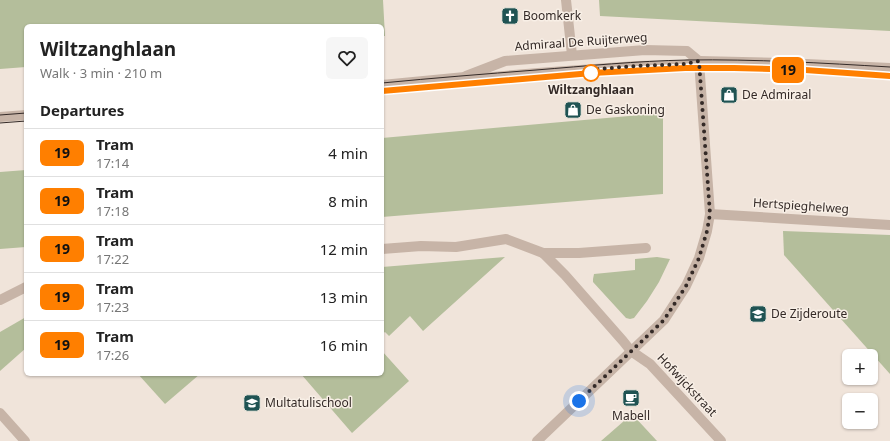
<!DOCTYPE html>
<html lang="en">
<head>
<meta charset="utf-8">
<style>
  :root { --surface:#fff; --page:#f6f6f6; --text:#222; --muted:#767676; --line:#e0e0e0 }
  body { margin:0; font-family:"Noto Sans",sans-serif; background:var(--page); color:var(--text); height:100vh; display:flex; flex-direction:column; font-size:15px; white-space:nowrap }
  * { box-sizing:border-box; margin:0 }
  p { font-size:13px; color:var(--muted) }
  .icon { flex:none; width:22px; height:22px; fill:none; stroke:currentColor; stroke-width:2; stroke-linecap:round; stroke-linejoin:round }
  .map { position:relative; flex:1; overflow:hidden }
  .details { position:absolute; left:24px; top:24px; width:360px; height:352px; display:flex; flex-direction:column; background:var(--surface); border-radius:6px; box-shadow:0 1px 3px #0004 }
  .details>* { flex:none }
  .badge { padding:0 8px; border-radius:6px; font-size:14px; line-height:26px }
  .buttons { position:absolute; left:842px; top:349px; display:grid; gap:8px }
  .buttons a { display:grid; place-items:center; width:36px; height:36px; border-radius:6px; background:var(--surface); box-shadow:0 1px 3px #0004; font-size:20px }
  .you { position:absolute; width:20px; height:20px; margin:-10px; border:3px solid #fff; border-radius:50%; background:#1a73e8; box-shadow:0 0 0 6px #1a73e833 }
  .map>.badge { position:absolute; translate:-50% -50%; box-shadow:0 0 0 2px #fff }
  h2 { padding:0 16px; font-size:15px; line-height:36px }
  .round { display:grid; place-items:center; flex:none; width:42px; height:42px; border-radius:6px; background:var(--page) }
  .overview { display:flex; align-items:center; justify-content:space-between; height:68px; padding:0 16px }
  h1 { font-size:19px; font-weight:700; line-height:30px }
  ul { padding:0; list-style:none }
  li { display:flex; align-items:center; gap:12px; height:48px; padding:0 16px; border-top:1px solid var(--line) }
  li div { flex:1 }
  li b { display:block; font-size:15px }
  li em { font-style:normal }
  li .badge { min-width:44px; font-weight:700; text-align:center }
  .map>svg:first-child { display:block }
  .green { fill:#b4be9b }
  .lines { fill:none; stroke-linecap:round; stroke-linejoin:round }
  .minor { stroke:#c7b4a7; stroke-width:10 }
  .tertiary { stroke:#c7b4a7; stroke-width:10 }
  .tram { stroke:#342a27; stroke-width:1 }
  .line-casing { stroke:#fff; stroke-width:9 }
  .line { stroke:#ff7f00; stroke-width:6 }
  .walk { stroke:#342a27; stroke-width:4; stroke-dasharray:0 7.2 }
  .stop-dot { fill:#fff; stroke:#ff7f00; stroke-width:2 }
  .labels { text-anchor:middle; stroke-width:3; stroke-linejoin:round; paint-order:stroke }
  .poi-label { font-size:12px; fill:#342a27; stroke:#f8efe6; text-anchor:start }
  .street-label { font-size:12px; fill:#342a27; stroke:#f8efe6 }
  .stop-label { font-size:12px; font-weight:bold; fill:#342a27; stroke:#f8efe6 }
</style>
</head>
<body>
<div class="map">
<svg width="890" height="441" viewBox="0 0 890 441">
  <rect width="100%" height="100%" fill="#f0e4da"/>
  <g class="green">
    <path d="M0 0H383L385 36H382V26H26V67L0 69Z"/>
    <path d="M599 0H890V31L600 16Z"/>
    <path d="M663 113V194L382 217V138Z"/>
    <path d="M26 170V247L0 249V172Z"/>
    <path d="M783 231 890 235V374L784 255Z"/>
    <path d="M505 257 423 331 410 316 389 336 385 332 382 334V267Z"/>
    <path d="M657 257 670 259 659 282 647 301 634 318 630 319 626 318 593 282V279L594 274 635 270V259Z"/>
    <path d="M26 317V348L0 371V332Z"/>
    <path d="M382 351 409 381 352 433 301 374H382Z"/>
    <path d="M138 374H200L165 404Z"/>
    <path d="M632 414 657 441H601Z"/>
  </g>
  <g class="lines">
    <g class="minor">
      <path d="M566 0 572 55"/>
      <path d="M710 214 890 225"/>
      <path d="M382 249 421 246 456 247 506 239 543 253H579L646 248"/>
      <path d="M543 253 565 275 623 341 631 351 650 364 721 441"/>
      <path d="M0 300 26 287"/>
      <path d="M0 413 25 441"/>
      <path d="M537 441 664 320 686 286 699 258 707 231 710 214 699 61"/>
    </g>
    <g class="tertiary">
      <path d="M466 76 505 61 645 50 687 51 699 61"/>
      <path d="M382 85 465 77 481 78 538 73 637 66 685 65 699 61 785 63 890 68"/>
      <path d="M0 117 26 115"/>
    </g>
    <g class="tram">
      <path d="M382 83C433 78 485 74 536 70 586 66 637 61 687 60 755 59 822 63 890 67"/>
      <path d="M382 91 593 73 685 68H734L805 70 890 75"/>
      <path d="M0 115 26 113"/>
      <path d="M0 123 26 121"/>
    </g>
  </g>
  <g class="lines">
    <defs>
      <path id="line" d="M382 91 592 73 685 68H734L805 70 890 76"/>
    </defs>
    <use href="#line" class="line-casing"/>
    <use href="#line" class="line"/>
    <path class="walk" d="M579 401 664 320 686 286 699 258 707 231 710 214 699 61 685 64 637 66 584 70 591 73"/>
  </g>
  <defs>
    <symbol id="church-square" viewBox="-11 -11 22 22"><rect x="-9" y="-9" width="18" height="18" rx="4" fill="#1f5353" stroke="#f8efe6"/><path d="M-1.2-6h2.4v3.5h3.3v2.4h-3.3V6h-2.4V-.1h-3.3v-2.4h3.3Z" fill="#fff"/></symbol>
    <symbol id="shop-square" viewBox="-11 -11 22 22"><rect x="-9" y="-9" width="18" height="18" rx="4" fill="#1f5353" stroke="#f8efe6"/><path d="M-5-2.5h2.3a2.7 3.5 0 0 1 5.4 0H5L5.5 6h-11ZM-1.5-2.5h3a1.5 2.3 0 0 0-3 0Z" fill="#fff"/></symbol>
    <symbol id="school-square" viewBox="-11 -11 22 22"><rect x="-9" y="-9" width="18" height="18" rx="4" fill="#1f5353" stroke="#f8efe6"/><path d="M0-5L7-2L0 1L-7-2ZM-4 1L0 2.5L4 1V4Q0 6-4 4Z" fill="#fff"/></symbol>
    <symbol id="cafe-square" viewBox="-11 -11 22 22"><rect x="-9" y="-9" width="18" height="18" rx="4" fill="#1f5353" stroke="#f8efe6"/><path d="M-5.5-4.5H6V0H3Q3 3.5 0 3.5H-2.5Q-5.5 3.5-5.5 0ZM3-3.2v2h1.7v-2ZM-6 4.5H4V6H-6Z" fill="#fff"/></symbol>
  </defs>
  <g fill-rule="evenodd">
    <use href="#church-square" x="500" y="6" width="20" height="20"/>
    <use href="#shop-square" x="719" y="85" width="20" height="20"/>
    <use href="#shop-square" x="563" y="100" width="20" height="20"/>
    <use href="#school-square" x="748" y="304" width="20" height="20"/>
    <use href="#cafe-square" x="621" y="388" width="20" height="20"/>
    <use href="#school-square" x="242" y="393" width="20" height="20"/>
  </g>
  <circle class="stop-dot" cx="591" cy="73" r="8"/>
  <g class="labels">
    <g class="poi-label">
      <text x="523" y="20">Boomkerk</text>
      <text x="742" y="99">De Admiraal</text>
      <text x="586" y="114">De Gaskoning</text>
      <text x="771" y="318">De Zijderoute</text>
      <text x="265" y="407">Multatulischool</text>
      <text x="631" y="420" text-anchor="middle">Mabell</text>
    </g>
    <g class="street-label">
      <text transform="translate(581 42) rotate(-4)" y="4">Admiraal De Ruijterweg</text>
      <text transform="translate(801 206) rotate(4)" y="4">Hertspieghelweg</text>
      <text transform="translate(687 385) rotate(47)" y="4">Hofwijckstraat</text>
    </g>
    <g class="stop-label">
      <text x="591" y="94">Wiltzanghlaan</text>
    </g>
  </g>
</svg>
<div class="buttons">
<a>+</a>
<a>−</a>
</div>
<div class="you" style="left:579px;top:401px"></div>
<b class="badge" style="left:788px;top:70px;background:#ff7f00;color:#111">19</b>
<section class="details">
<div class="overview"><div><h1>Wiltzanghlaan</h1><p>Walk · 3 min · 210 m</p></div><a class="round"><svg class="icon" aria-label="heart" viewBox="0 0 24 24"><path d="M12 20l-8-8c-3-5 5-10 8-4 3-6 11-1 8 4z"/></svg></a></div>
<h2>Departures</h2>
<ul>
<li><span class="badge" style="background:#ff7f00;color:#111">19</span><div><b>Tram</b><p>17:14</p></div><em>4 min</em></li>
<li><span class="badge" style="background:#ff7f00;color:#111">19</span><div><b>Tram</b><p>17:18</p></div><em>8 min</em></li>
<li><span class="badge" style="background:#ff7f00;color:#111">19</span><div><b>Tram</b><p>17:22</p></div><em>12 min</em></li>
<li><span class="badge" style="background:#ff7f00;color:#111">19</span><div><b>Tram</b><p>17:23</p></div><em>13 min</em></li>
<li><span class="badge" style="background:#ff7f00;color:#111">19</span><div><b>Tram</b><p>17:26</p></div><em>16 min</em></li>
</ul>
</section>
</div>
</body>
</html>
